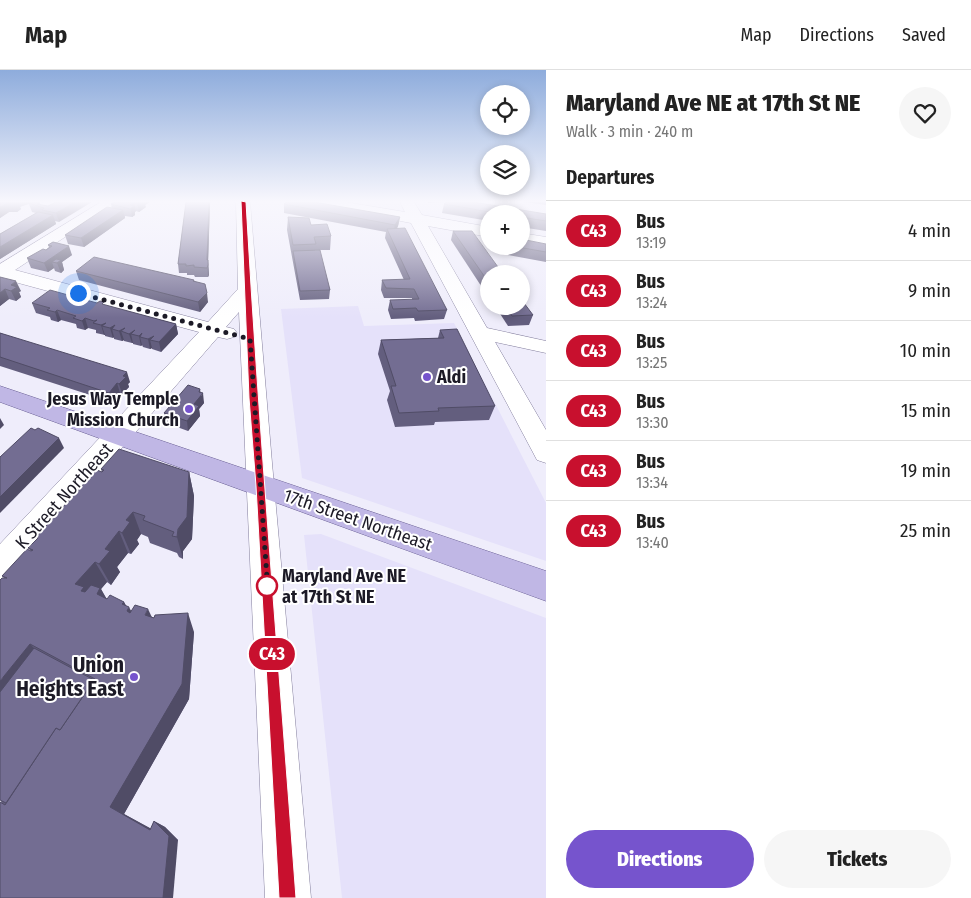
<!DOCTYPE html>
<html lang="en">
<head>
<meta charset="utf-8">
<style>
  :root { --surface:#fff; --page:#f6f6f6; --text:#222; --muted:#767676; --line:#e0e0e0; --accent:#7654cd }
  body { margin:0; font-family:"Fira Sans Condensed",sans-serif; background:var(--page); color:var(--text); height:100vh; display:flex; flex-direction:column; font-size:19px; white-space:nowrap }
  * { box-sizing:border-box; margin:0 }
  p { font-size:16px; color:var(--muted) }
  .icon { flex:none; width:28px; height:28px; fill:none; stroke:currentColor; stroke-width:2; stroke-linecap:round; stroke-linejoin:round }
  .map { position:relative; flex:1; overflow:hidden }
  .panel { display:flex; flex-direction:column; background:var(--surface); width:425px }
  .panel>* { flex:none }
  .badge { padding:0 10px; border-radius:16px; font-size:18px; line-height:32px }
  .buttons { position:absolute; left:480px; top:15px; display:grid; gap:10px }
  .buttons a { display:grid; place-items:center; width:50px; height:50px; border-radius:50%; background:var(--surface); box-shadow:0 2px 8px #0003; font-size:25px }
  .you { position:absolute; width:25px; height:25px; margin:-12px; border:4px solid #fff; border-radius:50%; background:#1a73e8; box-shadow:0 0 0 8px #1a73e833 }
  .map>.badge { position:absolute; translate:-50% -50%; box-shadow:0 0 0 2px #fff }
  h2 { padding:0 20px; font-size:19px; line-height:45px }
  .round { display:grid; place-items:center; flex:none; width:52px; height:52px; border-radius:26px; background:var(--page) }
  .head { display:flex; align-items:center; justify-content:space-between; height:85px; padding:0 20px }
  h1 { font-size:24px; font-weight:800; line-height:38px }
  .button { display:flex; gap:10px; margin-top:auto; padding:10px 20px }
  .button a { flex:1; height:58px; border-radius:30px; background:var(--accent); color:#fff; font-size:20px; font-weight:800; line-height:58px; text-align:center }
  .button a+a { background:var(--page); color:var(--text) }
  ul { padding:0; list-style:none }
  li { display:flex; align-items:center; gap:15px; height:60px; padding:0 20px; border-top:1px solid var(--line) }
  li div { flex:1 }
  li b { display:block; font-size:19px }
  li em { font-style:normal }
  li .badge { min-width:55px; font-weight:700; text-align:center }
  header { display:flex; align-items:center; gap:30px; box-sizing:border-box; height:70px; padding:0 25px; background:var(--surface); border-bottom:1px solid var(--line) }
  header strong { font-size:24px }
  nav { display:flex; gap:28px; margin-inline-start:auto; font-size:18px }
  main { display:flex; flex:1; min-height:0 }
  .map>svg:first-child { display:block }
  .built { fill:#e5e1fa }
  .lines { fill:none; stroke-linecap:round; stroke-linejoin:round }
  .minor-casing { stroke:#847f9e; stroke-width:1 }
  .major-casing { stroke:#6b6196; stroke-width:1 }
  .minor { fill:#fff; fill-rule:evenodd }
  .major { fill:#c0b7e5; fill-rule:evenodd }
  .wall { fill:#635e7e }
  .shaded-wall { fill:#504c66 }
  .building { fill:#736d92; stroke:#504c66 }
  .line { fill:#c8102e; stroke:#fff }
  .walk { stroke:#1c1a26; stroke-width:5; stroke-dasharray:0 9 }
  .poi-dot { fill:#7654cd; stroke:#fff; stroke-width:2 }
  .stop-dot { fill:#fff; stroke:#c8102e; stroke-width:2.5 }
  .labels { text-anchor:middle; stroke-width:4; stroke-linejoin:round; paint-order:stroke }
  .poi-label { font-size:18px; font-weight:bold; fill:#1c1a26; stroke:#fff; text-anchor:start }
  .street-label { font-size:18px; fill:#1c1a26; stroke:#fff }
  .stop-label { font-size:18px; font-weight:bold; fill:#1c1a26; stroke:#fff; text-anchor:start }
  .near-poi-label { font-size:21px; font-weight:bold; fill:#1c1a26; stroke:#fff; text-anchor:end }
</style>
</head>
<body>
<header>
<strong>Map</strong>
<nav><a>Map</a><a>Directions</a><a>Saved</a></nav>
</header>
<main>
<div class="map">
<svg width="546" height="828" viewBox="0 0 546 828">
  <rect width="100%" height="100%" fill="#efedfb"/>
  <g class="built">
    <path d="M358 236 364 256 454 253 546 433V491L302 408 281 239Z"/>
    <path d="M321 464 546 548V828H342L304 465Z"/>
  </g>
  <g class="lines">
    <defs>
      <g id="minor">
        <path d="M101 132H118L15 200 208 252 238 219 236 132H250L272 393 311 828H265L239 242 226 257 234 259 237 263 234 267 227 269 218 267 11 506 0 510V474L199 262 0 208V194Z"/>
        <path d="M315 132H345L405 142 400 132H414L422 145 489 157V167L428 156 487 258 546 271V283L495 272 546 360V393L537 390 411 153 322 136 317 135Z"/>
        <path d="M521 163 546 167V177L521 173Z"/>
      </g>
      <path id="major" d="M0 316 546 501V531L0 332Z"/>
    </defs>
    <use href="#minor" class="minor-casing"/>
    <use href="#major" class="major-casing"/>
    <use href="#minor" class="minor"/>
    <use href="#major" class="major"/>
  </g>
  <g class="wall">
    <path d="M0 132H36L41 135 48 136 56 132 59 152 55 151 56 154 0 189V164L36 143 32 142 29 134 22 136 20 137 21 139 17 142H9L0 148Z"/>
    <path d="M150 132 145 135 146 137 139 142 136 141 135 142V145L132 147 125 146V148L84 177 68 174 65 165 112 138 111 134Z"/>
    <path d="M186 132H210L208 190 209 205 208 207H195L194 205H187V203H179L178 194Z"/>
    <path d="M427 132H444L428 133Z"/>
    <path d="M524 132H546V135Z"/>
    <path d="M284 134 400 147 398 156 397 159 447 240 444 249 415 251 414 248 391 249 388 240 390 230H412V228H384L381 220 382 210H404L385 168 386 162 284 143Z"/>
    <path d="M444 134 546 144V161L521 157V144H489V151L442 143Z"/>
    <path d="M288 147 311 155 331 166 330 180H315V181L330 220 329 229 300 230 287 160Z"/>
    <path d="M453 161 489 204V228L451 170Z"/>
    <path d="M53 172 72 185 62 192 64 200 61 203 55 201 54 198 48 202 31 198 27 188 46 180 49 177 48 175Z"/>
    <path d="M546 174V192L502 184 504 176H521Z"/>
    <path d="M76 201 194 210 195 212 208 232 200 242 79 210Z"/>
    <path d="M0 207 21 221 19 222 21 227 16 231 9 229 0 236Z"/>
    <path d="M32 233 105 235 176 254 178 264 161 282 152 279V278L150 279 143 277 142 275 141 276 133 274V273H132L124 271V270L122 271 114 269V267L113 268 105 266V265L96 263V260L88 258 85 260 77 258 76 254 61 250 58 252 51 250 50 247 36 243Z"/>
    <path d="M495 236H521L533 245 529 255 508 256Z"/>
    <path d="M440 260 495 336 489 350 435 352 434 355 395 357 387 330 390 321 378 284 381 270 438 268Z"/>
    <path d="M0 263 130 312 128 314 129 317 122 324 120 323 112 332 0 296Z"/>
    <path d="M200 322 204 333 199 339 200 346 188 361 166 353 164 343Z"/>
    <path d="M101 399 189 402 194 426 192 469 183 481V489L179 487 177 483 150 473 148 467 141 464 137 470 139 474 131 484 128 483 117 497 120 502 111 515 107 512 101 519 106 529 124 532 126 536 131 541 152 547 194 562 189 629 124 744 151 759 154 751 165 757 178 770 0 828 4 508 2 506 31 481 28 478 37 469 36 467 102 402Z"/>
  </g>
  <g class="shaded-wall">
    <path d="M16 132H34L22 136 20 137 21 139 17 142H9L0 148V137L6 134Z"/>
    <path d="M75 132H92L59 152 56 143Z"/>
    <path d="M139 132H150L145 135 146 137 139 142 137 133Z"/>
    <path d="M209 132H210L208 196V190L209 205 208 207 207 190Z"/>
    <path d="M134 133 136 141 135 142V145L132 147 130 135Z"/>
    <path d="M123 140 125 148 84 177 81 168Z"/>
    <path d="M53 145 56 154 0 189V177Z"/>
    <path d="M400 147 398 156 393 164 395 155Z"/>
    <path d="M69 176 72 185 62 192 64 200 61 203 57 193 52 192 54 198 48 202 44 193Z"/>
    <path d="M16 211 21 221 19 222 21 227 16 231 11 221V215Z"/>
    <path d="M5 219 9 229 0 236V223Z"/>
    <path d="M207 223 208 232 200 242 198 232Z"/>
    <path d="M57 240 61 250 58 252 55 242Z"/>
    <path d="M85 248 88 258 85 260 82 251Z"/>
    <path d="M106 253 102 256 105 265H104L101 255Z"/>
    <path d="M176 254 178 264 161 282 159 272Z"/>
    <path d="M115 255 112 259 114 267 113 268 110 258Z"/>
    <path d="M125 258 121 261 124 270 122 271 119 261Z"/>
    <path d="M135 260 131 264 133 273H132L129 264Z"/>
    <path d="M142 263 140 267 142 275 141 276 139 266Z"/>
    <path d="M154 266 150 270 152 278 150 279 148 269Z"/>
    <path d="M127 302 130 312 128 314 129 317 122 324 119 314 123 306Z"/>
    <path d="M117 313 120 323 112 332 109 323Z"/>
    <path d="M200 319 201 326 203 323 204 333 199 339 200 346 188 361 187 351 199 322Z"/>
    <path d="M0 348 4 355 0 359Z"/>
    <path d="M59 368 64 378 0 443V427Z"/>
    <path d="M189 402 194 426 192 469 183 481V489L177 467Z"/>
    <path d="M133 442 141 464 137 470 139 474 131 484 122 463 126 450Z"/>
    <path d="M119 461 128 483 117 497 120 502 111 515 99 494 105 479Z"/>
    <path d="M95 492 107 512 101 519 112 538 97 524 92 530 75 514Z"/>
    <path d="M124 532 128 539 129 537 139 556 122 534Z"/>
    <path d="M148 539 157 558 145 545Z"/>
    <path d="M188 543 194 562 189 629 124 744 161 764 150 760 110 737Z"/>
    <path d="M30 574 47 591 0 654V611Z"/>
    <path d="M154 751 165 757 178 770 173 828H163Z"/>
  </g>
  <g class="building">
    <path d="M0 132H16L14 133 6 134 0 137Z"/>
    <path d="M32 132 40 133 37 134 48 136 56 132H75L56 143 42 140 44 138 29 133Z"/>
    <path d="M115 132H139L137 133H134L130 135 134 136 130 139 111 134Z"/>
    <path d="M186 132H209L207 190H208V195L207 198 194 197V195L186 196V194H178Z"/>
    <path d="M286 132H314L400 147 395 155 284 134Z"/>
    <path d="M446 132H473L546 144V151L521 147V144H501L444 134Z"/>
    <path d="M107 137 123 140 81 168 65 165Z"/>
    <path d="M38 142 53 145 0 177V164Z"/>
    <path d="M288 147 309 148 311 155 327 154 331 166 314 167 316 174 293 175Z"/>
    <path d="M405 158 447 240 418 241 416 238 393 239 390 230 419 229 414 219 386 218 382 210 410 209 387 159Z"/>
    <path d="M453 161H472L503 204H489V213Z"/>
    <path d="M521 169 546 174V182L512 176H521Z"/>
    <path d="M53 172 69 176 44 193 27 188 43 179 46 180 52 176 48 175Z"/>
    <path d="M320 180 330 220 300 221 293 181Z"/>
    <path d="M94 187 194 210 193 211 205 214 207 223 198 232 76 201Z"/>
    <path d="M56 189 61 190 57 193 52 192Z"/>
    <path d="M0 207 16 211 11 215 17 217 11 221 5 219 0 223Z"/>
    <path d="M50 220 97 233 100 231 104 232 102 234 176 254 159 272 150 270 154 266 148 269 140 267 142 263 139 266 131 264 135 260 129 264 121 261 125 258 119 261 112 259 115 255 110 258 102 256 106 253 101 255 93 253 97 250 94 251 85 248 82 251 73 248 76 246 57 240 55 242 47 240 50 238 32 233Z"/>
    <path d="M521 229 533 245 512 246 505 236H521Z"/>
    <path d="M457 259 495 336 438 338 439 341 399 343 391 316H396L381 270 444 268 440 260Z"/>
    <path d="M0 263 127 302 123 306 126 307 119 314 117 313 109 323 0 287Z"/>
    <path d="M188 315 200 319 199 322 203 323 194 334 199 336 187 351 164 343Z"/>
    <path d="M31 358 35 360 38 358 59 368 0 427V387Z"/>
    <path d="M119 379 189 402 187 447 178 459 177 467 172 466 174 462 143 450 145 446 133 442 126 450 130 452 122 463 119 461 105 479 110 481 99 494 95 492 75 514 84 517 81 521 85 522 91 515 100 518 97 524 107 529 110 525 124 532 122 534 129 537 127 541 130 543 135 535 148 539 145 545 154 548 155 545 188 543 182 614 110 737 150 760 154 751 169 766 163 828H0V732L5 735 56 658 60 660 95 609 30 574 0 611V510L2 508H7L2 506 27 479 31 481 33 480 28 478 38 468 36 467 89 408 97 400 102 402 104 400 101 399Z"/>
    <path d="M34 578 94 610 60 660 56 658 6 733 0 730V622Z"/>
  </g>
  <linearGradient id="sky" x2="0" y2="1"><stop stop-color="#8eacdc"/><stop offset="0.53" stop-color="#f8f7fd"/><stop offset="1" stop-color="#f8f7fd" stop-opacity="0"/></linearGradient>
  <rect width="546" height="248" fill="url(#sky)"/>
  <path class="line" d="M241 131 246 132C259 364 279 596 296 828H279L256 416 249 328Z"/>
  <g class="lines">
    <path class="walk" d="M78 223 250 269 268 522 267 516"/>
  </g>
  <g class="poi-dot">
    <circle cx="427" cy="307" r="5"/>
    <circle cx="189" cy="339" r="5"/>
    <circle cx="134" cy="607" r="5"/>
  </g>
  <circle class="stop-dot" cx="267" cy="516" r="10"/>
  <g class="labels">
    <g class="poi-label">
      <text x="437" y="313">Aldi</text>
      <text x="179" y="335" text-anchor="end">Jesus Way Temple<tspan x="179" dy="21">Mission Church</tspan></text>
    </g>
    <g class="street-label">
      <text transform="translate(64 426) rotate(-48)" y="6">K Street Northeast</text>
      <text transform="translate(358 450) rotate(19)" y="6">17th Street Northeast</text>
    </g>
    <g class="stop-label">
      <text x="282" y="512">Maryland Ave NE<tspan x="282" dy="21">at 17th St NE</tspan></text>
    </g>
    <g class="near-poi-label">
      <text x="124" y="602">Union<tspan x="124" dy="24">Heights East</tspan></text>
    </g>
  </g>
</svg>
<div class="buttons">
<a><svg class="icon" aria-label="locate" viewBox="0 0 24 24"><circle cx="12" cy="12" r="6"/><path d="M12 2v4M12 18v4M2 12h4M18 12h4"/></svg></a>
<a><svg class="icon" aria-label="layers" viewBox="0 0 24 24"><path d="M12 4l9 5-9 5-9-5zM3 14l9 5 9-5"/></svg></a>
<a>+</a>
<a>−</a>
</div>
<div class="you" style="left:78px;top:223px"></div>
<b class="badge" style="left:272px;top:584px;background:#c8102e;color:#fff">C43</b>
</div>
<section class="panel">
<div class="head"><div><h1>Maryland Ave NE at 17th St NE</h1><p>Walk · 3 min · 240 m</p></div><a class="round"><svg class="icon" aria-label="heart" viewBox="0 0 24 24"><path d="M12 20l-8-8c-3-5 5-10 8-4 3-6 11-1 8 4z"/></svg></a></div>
<h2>Departures</h2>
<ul>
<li><span class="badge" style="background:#c8102e;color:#fff">C43</span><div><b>Bus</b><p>13:19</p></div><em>4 min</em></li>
<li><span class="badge" style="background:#c8102e;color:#fff">C43</span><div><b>Bus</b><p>13:24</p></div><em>9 min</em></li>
<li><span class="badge" style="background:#c8102e;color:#fff">C43</span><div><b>Bus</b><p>13:25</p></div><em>10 min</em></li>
<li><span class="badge" style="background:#c8102e;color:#fff">C43</span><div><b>Bus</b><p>13:30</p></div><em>15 min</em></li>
<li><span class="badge" style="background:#c8102e;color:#fff">C43</span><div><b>Bus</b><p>13:34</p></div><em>19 min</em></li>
<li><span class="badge" style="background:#c8102e;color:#fff">C43</span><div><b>Bus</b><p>13:40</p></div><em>25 min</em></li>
</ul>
<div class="button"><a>Directions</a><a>Tickets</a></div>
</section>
</main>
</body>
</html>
